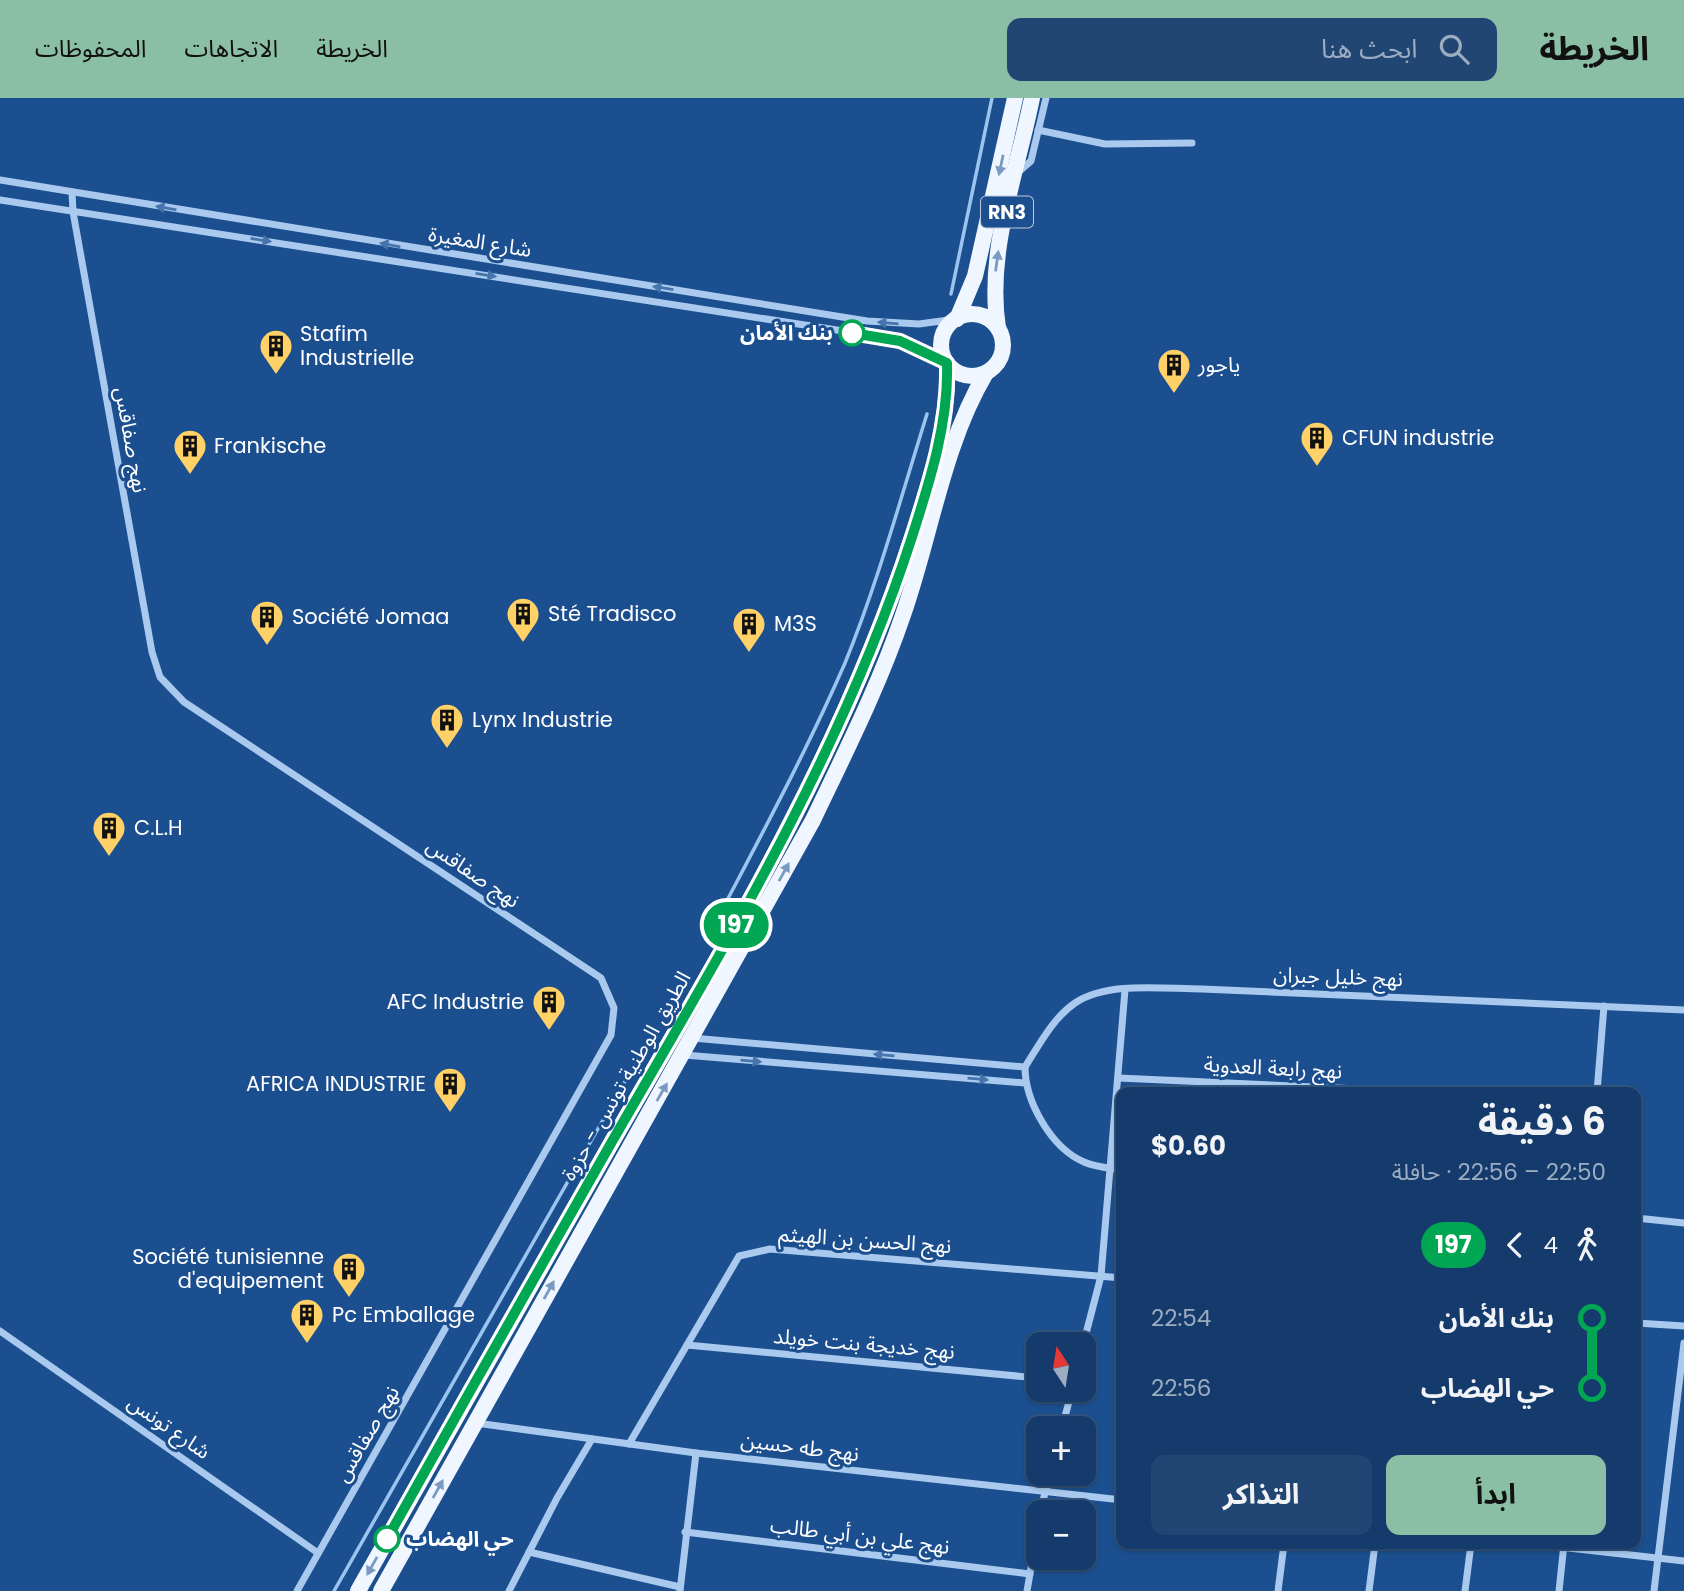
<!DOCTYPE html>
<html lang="ar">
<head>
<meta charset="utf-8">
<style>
  :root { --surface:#143b6b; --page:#214673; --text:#f1f3f6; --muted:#9dadc1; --line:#33557e; --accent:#8abfa5 }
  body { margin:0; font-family:Poppins,"Noto Sans Arabic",sans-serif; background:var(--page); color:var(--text); direction:rtl; height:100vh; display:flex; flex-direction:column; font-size:26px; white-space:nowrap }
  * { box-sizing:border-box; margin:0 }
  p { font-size:23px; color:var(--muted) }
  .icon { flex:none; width:38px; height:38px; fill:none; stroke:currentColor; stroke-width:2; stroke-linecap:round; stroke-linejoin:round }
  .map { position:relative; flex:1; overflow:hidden; direction:ltr }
  .panel { position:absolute; left:1116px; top:989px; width:525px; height:462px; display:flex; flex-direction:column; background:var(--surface); border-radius:14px; box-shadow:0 2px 5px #0004,0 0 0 2px var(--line); direction:rtl }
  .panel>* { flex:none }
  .badge { padding:0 14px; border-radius:23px; font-size:24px; line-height:46px }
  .needle { width:46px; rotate:348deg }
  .fabs { position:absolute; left:1026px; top:1234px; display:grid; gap:14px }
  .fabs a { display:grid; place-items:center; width:70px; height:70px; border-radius:14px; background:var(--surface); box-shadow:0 2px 5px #0004,0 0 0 2px var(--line); font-size:35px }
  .map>.badge { position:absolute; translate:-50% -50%; box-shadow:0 0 0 4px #fff }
  .legs { display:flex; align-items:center; gap:10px; height:77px; padding:0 35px; font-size:23px }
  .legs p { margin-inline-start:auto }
  .head { display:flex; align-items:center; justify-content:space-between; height:119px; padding:0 35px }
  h1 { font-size:38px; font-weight:700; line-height:52px }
  .button { display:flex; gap:14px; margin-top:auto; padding:14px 35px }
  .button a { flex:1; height:80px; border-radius:14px; background:var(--accent); color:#111; font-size:28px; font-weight:700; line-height:80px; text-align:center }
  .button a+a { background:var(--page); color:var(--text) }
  ul { padding:0 35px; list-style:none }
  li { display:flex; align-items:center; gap:24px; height:70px; font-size:26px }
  li i { display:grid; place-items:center; width:10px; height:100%; margin:0 9px; background:currentColor }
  li i::after { content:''; width:18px; height:18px; margin:-9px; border:5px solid; border-radius:50%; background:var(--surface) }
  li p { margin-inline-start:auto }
  li:first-child i { background:linear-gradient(#0000 50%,currentColor 0) }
  li:last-child i { background:linear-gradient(currentColor 50%,#0000 0) }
  header { display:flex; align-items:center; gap:42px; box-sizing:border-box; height:98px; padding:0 35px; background:var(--accent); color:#111 }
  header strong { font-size:33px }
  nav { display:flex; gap:38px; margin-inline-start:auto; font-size:24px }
  .search { width:490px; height:63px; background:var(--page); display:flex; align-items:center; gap:18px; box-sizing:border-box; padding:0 24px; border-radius:14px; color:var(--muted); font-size:26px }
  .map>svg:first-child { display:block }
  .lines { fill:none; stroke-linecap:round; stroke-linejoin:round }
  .stream { stroke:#9cc4f0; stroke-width:3.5 }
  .minor { stroke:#a9c9ee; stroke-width:7 }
  .primary { stroke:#f0f6ff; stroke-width:16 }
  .oneway { fill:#7b9ac1 }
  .oneway2 { fill:#4674ac }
  .line-1-casing { stroke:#fff; stroke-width:16 }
  .line-1 { stroke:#00a651; stroke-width:10 }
  .stop-1-dot { fill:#fff; stroke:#00a651; stroke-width:3.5 }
  .labels { text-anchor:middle; stroke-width:6; stroke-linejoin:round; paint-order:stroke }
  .shield { fill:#1b4f8f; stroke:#bbcadd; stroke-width:2 }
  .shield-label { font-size:19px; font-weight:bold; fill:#fff }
  .street-label { font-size:21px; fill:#fff; stroke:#1b4f8f }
  .stop-label { font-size:21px; font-weight:bold; fill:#fff; stroke:#1b4f8f; text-anchor:end }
  .poi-label { font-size:21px; fill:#fff; stroke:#1b4f8f; text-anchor:start }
</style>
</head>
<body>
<header>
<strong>الخريطة</strong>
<div class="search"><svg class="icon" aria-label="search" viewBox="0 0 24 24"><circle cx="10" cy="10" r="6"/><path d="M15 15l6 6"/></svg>ابحث هنا</div>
<nav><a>الخريطة</a><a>الاتجاهات</a><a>المحفوظات</a></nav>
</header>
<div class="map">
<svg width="1684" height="1493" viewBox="0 0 1684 1493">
  <rect width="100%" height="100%" fill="#1b4f8f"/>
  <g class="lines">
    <g class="stream">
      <path d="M951 196 992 0"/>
      <path d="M721 814C764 732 808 650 845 565 878 484 901 399 927 316"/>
      <path d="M334 1493 647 945"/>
    </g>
    <g class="minor">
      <path d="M1038 32 1105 46 1192 45"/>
      <path d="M1016 76 1031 63 1046 0"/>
      <path d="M0 82 867 223 919 226 956 221"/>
      <path d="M72 94 73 114 152 554 160 579 184 604 601 880 614 910 611 937 297 1493"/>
      <path d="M0 102 869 237 913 248 946 264"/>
      <path d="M692 940 1025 969"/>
      <path d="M684 957 1025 985"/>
      <path d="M1025 969C1039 947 1053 920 1075 905 1108 883 1164 891 1202 891L1684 912"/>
      <path d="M1025 969C1025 1003 1051 1050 1084 1064 1095 1069 1110 1070 1122 1072"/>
      <path d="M1119 980 1425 994"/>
      <path d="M1597 994 1604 908"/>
      <path d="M1636 1120 1684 1125"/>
      <path d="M1636 1225 1684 1228"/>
      <path d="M0 1233 318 1455"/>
      <path d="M687 1247 1038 1280"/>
      <path d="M1083 1247 1101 1178 1125 892"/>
      <path d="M476 1325 696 1355 1122 1402"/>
      <path d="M1062 1330 1072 1292"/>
      <path d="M629 1346 739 1158 770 1151 1122 1180"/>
      <path d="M1040 1414 1050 1376"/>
      <path d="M685 1434 1030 1476"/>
      <path d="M1533 1446 1684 1463"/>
      <path d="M529 1454 680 1489"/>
      <path d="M509 1493 557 1400 592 1341"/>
      <path d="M680 1493 696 1355"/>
      <path d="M1027 1493 1038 1429"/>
      <path d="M1278 1493 1284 1446"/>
      <path d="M1369 1493 1375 1446"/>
      <path d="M1465 1493 1471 1446"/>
      <path d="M1559 1493 1564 1446"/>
      <path d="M1654 1493 1684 1245"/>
    </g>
    <g class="primary">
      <circle cx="972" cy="247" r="31"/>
      <path d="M957 221 975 178 1015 0"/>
      <path d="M998 230C986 154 1017 75 1032 0"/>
      <path d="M358 1493C443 1341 529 1189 616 1037 727 845 843 652 912 440 930 384 950 324 947 265"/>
      <path d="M381 1493 813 722C845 655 879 588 903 517 931 437 943 347 986 275"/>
    </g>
  </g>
  <defs><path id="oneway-solid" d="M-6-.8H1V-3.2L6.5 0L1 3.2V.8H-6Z" transform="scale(1.75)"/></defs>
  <g class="oneway">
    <use href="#oneway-solid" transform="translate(1001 67) rotate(102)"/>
    <use href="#oneway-solid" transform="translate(997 163) rotate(-82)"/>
    <use href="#oneway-solid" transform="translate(784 774) rotate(-61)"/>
    <use href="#oneway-solid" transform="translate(662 994) rotate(-60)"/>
    <use href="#oneway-solid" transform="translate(549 1192) rotate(-61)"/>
    <use href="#oneway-solid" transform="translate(438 1391) rotate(-61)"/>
    <use href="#oneway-solid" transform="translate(372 1468) rotate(119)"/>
  </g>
  <g class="oneway2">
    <use href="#oneway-solid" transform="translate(166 110) rotate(-170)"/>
    <use href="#oneway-solid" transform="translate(261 142) rotate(9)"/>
    <use href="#oneway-solid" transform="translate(390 147) rotate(-170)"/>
    <use href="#oneway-solid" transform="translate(486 177) rotate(9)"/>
    <use href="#oneway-solid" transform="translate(663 190) rotate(-171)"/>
    <use href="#oneway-solid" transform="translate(888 225) rotate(-175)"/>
    <use href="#oneway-solid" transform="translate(884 957) rotate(-175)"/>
    <use href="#oneway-solid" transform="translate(751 963) rotate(5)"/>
    <use href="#oneway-solid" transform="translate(978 981) rotate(5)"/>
  </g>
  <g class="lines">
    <defs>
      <path id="line-1" d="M387 1441C462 1307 538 1173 614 1040 726 846 843 653 912 439 930 383 949 324 947 265L900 243 852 235"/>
    </defs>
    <use href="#line-1" class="line-1-casing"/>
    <use href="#line-1" class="line-1"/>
  </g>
  <defs>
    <symbol id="building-pin" viewBox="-11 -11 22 30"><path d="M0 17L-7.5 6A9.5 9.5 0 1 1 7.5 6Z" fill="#ffd166" stroke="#1b4f8f"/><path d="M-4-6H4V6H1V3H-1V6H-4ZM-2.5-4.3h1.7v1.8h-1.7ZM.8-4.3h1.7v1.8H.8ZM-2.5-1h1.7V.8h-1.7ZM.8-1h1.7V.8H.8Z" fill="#111"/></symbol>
  </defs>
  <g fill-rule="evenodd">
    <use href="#building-pin" x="257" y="229" width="38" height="52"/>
    <use href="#building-pin" x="1155" y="248" width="38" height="52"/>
    <use href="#building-pin" x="1298" y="321" width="38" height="52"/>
    <use href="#building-pin" x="171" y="329" width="38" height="52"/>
    <use href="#building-pin" x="504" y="497" width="38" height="52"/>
    <use href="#building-pin" x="248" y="500" width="38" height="52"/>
    <use href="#building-pin" x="730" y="507" width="38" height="52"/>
    <use href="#building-pin" x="428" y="603" width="38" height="52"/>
    <use href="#building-pin" x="90" y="711" width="38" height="52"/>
    <use href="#building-pin" x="530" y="885" width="38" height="52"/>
    <use href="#building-pin" x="431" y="967" width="38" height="52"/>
    <use href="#building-pin" x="330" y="1152" width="38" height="52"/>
    <use href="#building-pin" x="288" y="1198" width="38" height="52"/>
  </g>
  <g class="stop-1-dot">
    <circle cx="852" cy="235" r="12"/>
    <circle cx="387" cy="1441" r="12"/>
  </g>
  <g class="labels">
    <rect class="shield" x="981" y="98.5" width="52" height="31" rx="5"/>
    <g class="shield-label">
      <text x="1007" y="121">RN3</text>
    </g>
    <g class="street-label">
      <text transform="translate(480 144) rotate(9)" y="7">شارع المغيرة</text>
      <text transform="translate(131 342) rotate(80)" y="7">نهج صفاقس</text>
      <text transform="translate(473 775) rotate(34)" y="7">نهج صفاقس</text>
      <text transform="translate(1338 879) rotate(2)" y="7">نهج خليل جبران</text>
      <text transform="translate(1273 970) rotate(3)" y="7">نهج رابعة العدوية</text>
      <text transform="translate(626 978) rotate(-60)" y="7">الطريق الوطنية تونس - حزوة</text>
      <text transform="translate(865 1142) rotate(4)" y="7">نهج الحسن بن الهيثم</text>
      <text transform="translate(864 1246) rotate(5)" y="7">نهج خديجة بنت خويلد</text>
      <text transform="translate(169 1329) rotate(35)" y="7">شارع تونس</text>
      <text transform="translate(367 1336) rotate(-60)" y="7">نهج صفاقس</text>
      <text transform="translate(800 1349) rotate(7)" y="7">نهج طه حسين</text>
      <text transform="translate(860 1438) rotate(7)" y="7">نهج علي بن أبي طالب</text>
    </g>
    <g class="stop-label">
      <text x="833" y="242">بنك الأمان</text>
      <text x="406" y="1448" text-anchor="start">حي الهضاب</text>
    </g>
    <g class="poi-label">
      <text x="300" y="243">Stafim<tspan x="300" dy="24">Industrielle</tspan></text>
      <text x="1198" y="274">ياجور</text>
      <text x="1342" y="347">CFUN industrie</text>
      <text x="214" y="355">Frankische</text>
      <text x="548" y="523">Sté Tradisco</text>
      <text x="292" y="526">Société Jomaa</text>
      <text x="774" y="533">M3S</text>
      <text x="472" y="629">Lynx Industrie</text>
      <text x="134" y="737">C.L.H</text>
      <text x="524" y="911" text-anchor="end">AFC Industrie</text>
      <text x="426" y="993" text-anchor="end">AFRICA INDUSTRIE</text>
      <text x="324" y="1166" text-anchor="end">Société tunisienne<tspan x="324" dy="24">d'equipement</tspan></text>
      <text x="332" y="1224">Pc Emballage</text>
    </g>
  </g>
</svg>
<div class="fabs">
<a><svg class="needle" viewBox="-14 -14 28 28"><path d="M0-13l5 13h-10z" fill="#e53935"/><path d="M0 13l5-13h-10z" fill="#9dadc1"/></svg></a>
<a>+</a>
<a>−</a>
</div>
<b class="badge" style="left:736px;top:827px;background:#00a651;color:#fff">197</b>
<section class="panel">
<div class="head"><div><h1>6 دقيقة</h1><p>22:50 – 22:56 · حافلة</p></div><b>$0.60</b></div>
<div class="legs"><svg class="icon" aria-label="walk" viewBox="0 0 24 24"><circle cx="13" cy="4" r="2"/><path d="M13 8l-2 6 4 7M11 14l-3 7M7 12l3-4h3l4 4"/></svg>4<svg class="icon" aria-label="back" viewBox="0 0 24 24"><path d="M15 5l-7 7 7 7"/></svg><b class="badge" style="background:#00a651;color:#fff">197</b></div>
<ul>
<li><i style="color:#00a651"></i><b>بنك الأمان</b><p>22:54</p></li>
<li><i style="color:#00a651"></i><b>حي الهضاب</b><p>22:56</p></li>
</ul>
<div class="button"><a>ابدأ</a><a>التذاكر</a></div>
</section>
</div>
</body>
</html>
